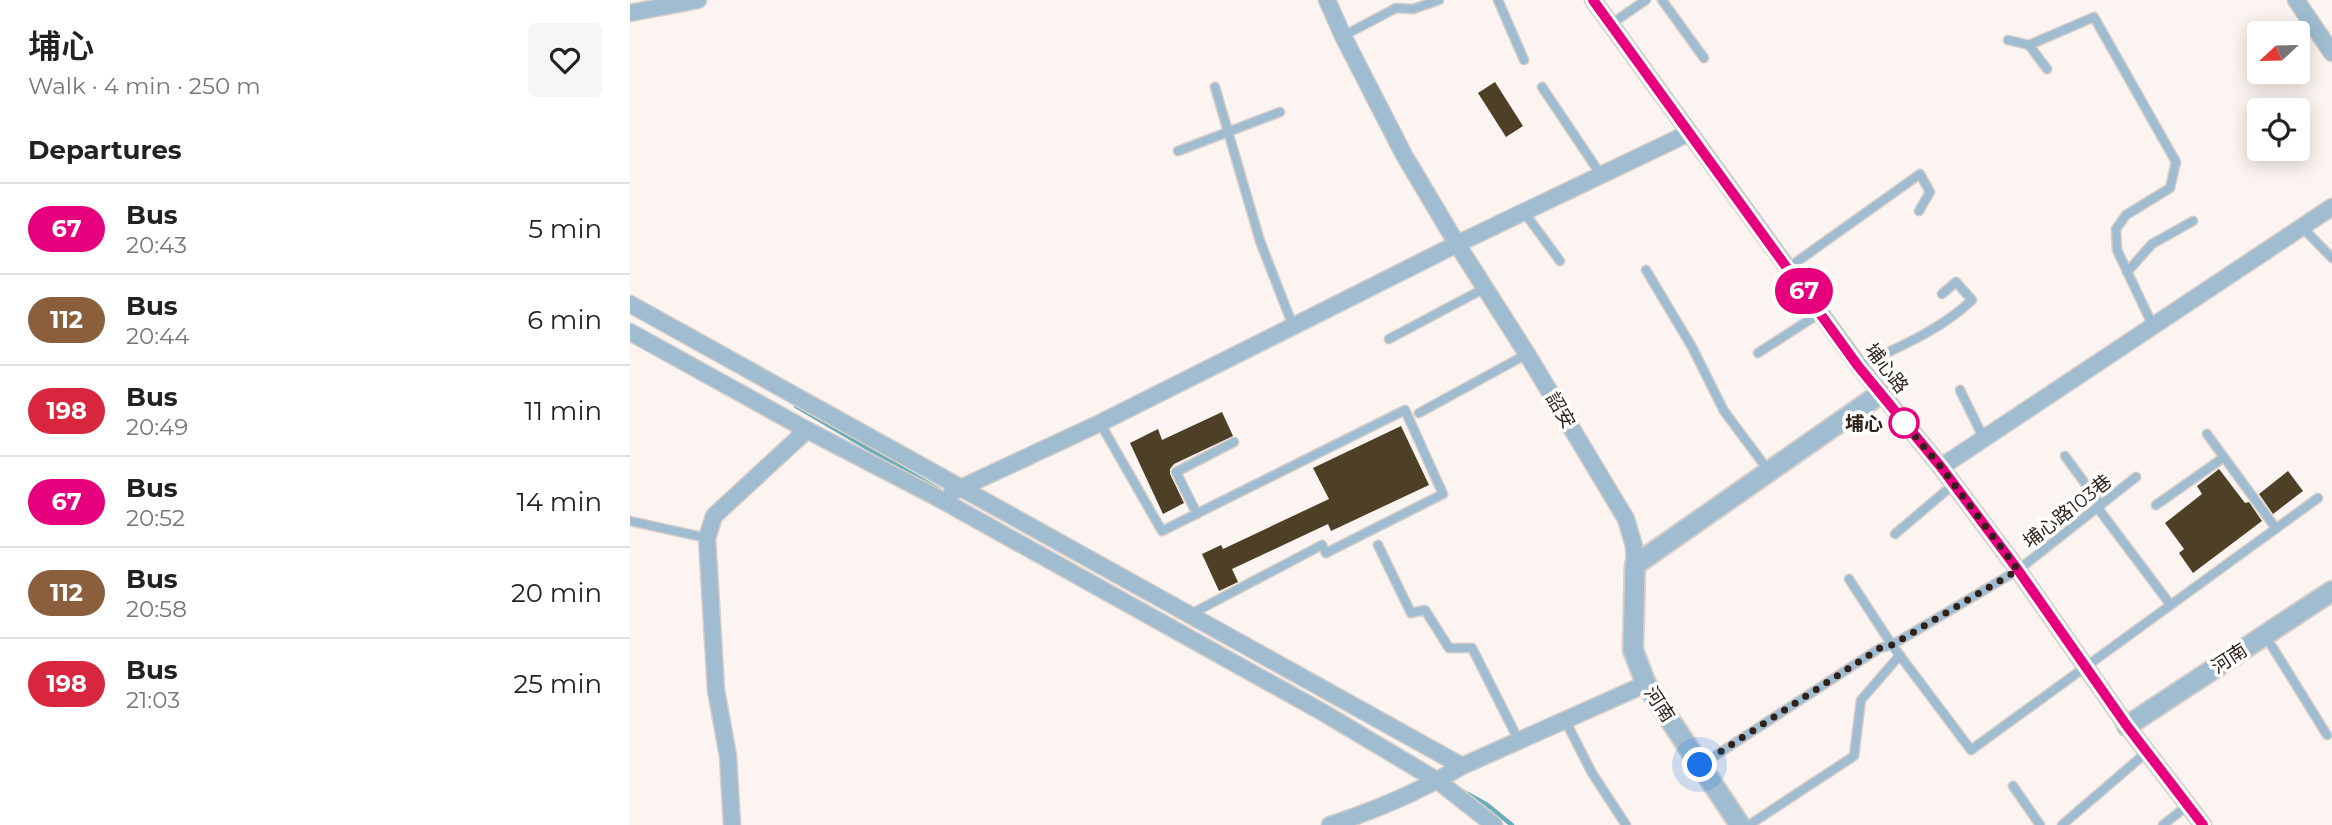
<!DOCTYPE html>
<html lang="en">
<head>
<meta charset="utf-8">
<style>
  :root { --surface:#fff; --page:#f6f6f6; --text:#222; --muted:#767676; --line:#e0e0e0 }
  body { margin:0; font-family:Montserrat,"Noto Sans TC",sans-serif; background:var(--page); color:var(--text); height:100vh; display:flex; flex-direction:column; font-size:26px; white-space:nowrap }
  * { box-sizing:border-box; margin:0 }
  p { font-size:23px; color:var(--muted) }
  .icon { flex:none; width:38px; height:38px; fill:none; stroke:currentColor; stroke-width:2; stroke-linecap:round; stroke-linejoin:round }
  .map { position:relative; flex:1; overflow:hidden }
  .drawer { display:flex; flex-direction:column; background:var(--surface); width:630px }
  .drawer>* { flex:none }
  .badge { padding:0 14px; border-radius:23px; font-size:24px; line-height:46px }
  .needle { width:46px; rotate:248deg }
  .buttons { position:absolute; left:1617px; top:21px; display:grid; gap:14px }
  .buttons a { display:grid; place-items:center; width:63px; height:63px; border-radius:7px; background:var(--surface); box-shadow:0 4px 18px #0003; font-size:35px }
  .you { position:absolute; width:35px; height:35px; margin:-18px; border:5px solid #fff; border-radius:50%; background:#1a73e8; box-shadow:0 0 0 10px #1a73e833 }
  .map>.badge { position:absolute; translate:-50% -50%; box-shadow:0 0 0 4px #fff }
  h2 { padding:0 28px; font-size:26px; line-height:63px }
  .round { display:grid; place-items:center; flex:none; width:74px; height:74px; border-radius:7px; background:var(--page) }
  .summary { display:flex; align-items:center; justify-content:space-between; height:119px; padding:0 28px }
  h1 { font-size:33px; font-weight:600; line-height:52px }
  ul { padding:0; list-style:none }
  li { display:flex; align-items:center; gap:21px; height:91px; padding:0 28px; border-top:2px solid var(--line) }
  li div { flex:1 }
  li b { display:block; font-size:26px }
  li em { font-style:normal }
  li .badge { min-width:77px; font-weight:700; text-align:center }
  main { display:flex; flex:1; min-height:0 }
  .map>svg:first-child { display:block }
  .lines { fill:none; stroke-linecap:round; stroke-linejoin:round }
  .stream { stroke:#6dadb9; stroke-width:4.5 }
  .building { fill:#4e3f27 }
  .service-casing { stroke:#d6ceca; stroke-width:11 }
  .minor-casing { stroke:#d6ceca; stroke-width:19 }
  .tertiary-casing { stroke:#d6ceca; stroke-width:23 }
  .service { stroke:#9fbcd0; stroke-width:8 }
  .minor { stroke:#9fbcd0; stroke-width:16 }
  .tertiary { stroke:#9fbcd0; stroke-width:19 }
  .line-casing { stroke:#fff; stroke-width:16 }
  .line { stroke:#e6007e; stroke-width:10 }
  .walk { stroke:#2e221b; stroke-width:7; stroke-dasharray:0 12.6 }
  .stop-dot { fill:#fff; stroke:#e6007e; stroke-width:3.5 }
  .labels { text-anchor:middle; stroke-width:7; stroke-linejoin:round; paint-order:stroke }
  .street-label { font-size:19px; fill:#2e221b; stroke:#fff }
  .stop-label { font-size:19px; font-weight:bold; fill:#2e221b; stroke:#fff; text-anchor:end }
</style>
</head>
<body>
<main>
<section class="drawer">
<div class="summary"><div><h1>埔心</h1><p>Walk · 4 min · 250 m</p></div><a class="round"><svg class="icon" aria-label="heart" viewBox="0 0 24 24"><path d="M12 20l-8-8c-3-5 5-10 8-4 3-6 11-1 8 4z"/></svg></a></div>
<h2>Departures</h2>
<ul>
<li><span class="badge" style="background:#e6007e;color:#fff">67</span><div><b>Bus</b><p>20:43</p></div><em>5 min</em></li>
<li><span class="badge" style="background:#8b5e3c;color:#fff">112</span><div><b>Bus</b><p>20:44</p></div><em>6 min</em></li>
<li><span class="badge" style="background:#d7263d;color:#fff">198</span><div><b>Bus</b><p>20:49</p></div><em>11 min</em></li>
<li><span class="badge" style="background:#e6007e;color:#fff">67</span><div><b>Bus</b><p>20:52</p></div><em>14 min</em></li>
<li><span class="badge" style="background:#8b5e3c;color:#fff">112</span><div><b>Bus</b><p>20:58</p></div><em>20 min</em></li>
<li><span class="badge" style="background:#d7263d;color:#fff">198</span><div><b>Bus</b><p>21:03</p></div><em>25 min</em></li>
</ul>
</section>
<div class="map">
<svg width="1702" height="825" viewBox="0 0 1702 825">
  <rect width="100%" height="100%" fill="#fbf4f0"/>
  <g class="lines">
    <g class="stream">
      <path d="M166 406 309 490"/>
      <path d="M832 791 856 804 882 825"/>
    </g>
  </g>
  <g class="building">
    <path d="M865 82 893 126 876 137 848 93Z"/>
    <path d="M592 412 603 436 544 464 540 469V474L554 503 533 514 500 443 528 429 532 440Z"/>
    <path d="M771 426 799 485 701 531 698 524 602 569 608 582 589 591 572 554 591 545 593 549 699 499 683 468Z"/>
    <path d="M1589 469 1615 503 1619 502 1632 521 1563 573 1549 553 1554 549 1535 523 1572 494 1567 486Z"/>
    <path d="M1658 471 1673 491 1643 514 1629 494Z"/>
  </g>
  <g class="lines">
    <defs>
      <g id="service">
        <path d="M868 0 894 60"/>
        <path d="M1032 0 1074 58"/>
        <path d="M981 24 1016 0"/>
        <path d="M713 36 766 8 783 9 809 0"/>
        <path d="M1378 40 1399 45 1464 17 1546 162 1540 188 1496 215 1486 229 1487 250 1523 326"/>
        <path d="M1399 45 1417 69"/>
        <path d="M585 87 630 241 663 326"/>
        <path d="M912 87 971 175"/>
        <path d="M548 151 650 112"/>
        <path d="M894 212 930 261"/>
        <path d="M1672 227 1702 258"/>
        <path d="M1158 268 1290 174 1300 192 1289 211"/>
        <path d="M1016 270 1062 347 1094 411 1138 470"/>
        <path d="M1497 272 1522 244 1563 221"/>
        <path d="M759 339 855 288"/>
        <path d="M1128 353 1190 313"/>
        <path d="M1229 366C1269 347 1309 331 1342 300L1326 282 1312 294"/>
        <path d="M1330 390 1354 439"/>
        <path d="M789 413 897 354"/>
        <path d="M470 423 532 531 775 410 813 494 696 553 692 545 561 614"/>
        <path d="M1577 434 1645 527"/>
        <path d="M1435 456 1471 505"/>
        <path d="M1526 505 1593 458"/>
        <path d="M1467 507 1540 604"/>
        <path d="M567 514 546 472 604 442"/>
        <path d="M0 521 77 538"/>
        <path d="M1265 534 1324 484"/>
        <path d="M748 545 781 613 795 610 819 648H842L889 741"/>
        <path d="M1219 579 1262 645 1341 750 1688 498"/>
        <path d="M1635 635 1697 735"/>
        <path d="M935 720 962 773 996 825"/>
        <path d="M1071 765 1250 648 1262 645 1388 570 1506 477"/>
        <path d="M1383 786 1410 825"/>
        <path d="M1119 825 1224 756 1231 700 1270 655"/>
        <path d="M1432 825 1517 752"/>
        <path d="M1533 825 1558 805"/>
      </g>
      <g id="minor">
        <path d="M697 0 713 36 774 155 827 244 897 354 996 519 1004 546 1005 565"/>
        <path d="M963 0 1229 366 1311 467 1388 570 1497 726 1573 825"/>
        <path d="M1666 0 1702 53"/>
        <path d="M0 13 68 0"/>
        <path d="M0 304C277 460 556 611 832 766"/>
        <path d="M0 332 177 430 308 498 694 713 808 781 864 825"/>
        <path d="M1311 467 1702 207"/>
        <path d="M322 492 470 423 827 244 1059 133"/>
        <path d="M102 825 98 756 86 690 77 538 84 516 177 430"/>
        <path d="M700 825C746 810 791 791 832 766L1016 684"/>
      </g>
      <g id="tertiary">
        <path d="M1497 726 1702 591"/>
        <path d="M1110 825 1016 684 1003 650 1005 565 1250 394"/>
      </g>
    </defs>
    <use href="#service" class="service-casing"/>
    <use href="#minor" class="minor-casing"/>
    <use href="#tertiary" class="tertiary-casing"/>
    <use href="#service" class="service"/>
    <use href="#minor" class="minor"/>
    <use href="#tertiary" class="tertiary"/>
  </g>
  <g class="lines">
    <defs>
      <path id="line" d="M963 0 1228 366 1311 467 1388 570 1497 726 1573 825"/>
    </defs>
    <use href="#line" class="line-casing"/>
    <use href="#line" class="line"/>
    <path class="walk" d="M1070 765 1250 648 1262 645 1388 570 1311 467 1274 423"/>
  </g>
  <circle class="stop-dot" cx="1274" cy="423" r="14"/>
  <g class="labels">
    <g class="street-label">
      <text transform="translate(1257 368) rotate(52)" y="7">埔心路</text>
      <text transform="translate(931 410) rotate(59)" y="7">詔安</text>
      <text transform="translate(1437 511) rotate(-38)" y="7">埔心路103巷</text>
      <text transform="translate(1599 658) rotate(-33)" y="7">河南</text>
      <text transform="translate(1030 704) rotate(57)" y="7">河南</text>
    </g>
    <g class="stop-label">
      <text x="1253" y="430">埔心</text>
    </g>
  </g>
</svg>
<div class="buttons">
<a><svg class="needle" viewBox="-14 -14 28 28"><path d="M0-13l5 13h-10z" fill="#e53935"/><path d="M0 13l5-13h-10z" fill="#767676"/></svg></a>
<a><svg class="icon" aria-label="locate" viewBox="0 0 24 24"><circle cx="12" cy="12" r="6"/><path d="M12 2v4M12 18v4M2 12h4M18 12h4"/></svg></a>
</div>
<div class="you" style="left:1070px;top:765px"></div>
<b class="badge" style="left:1174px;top:291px;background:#e6007e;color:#fff">67</b>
</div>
</main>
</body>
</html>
